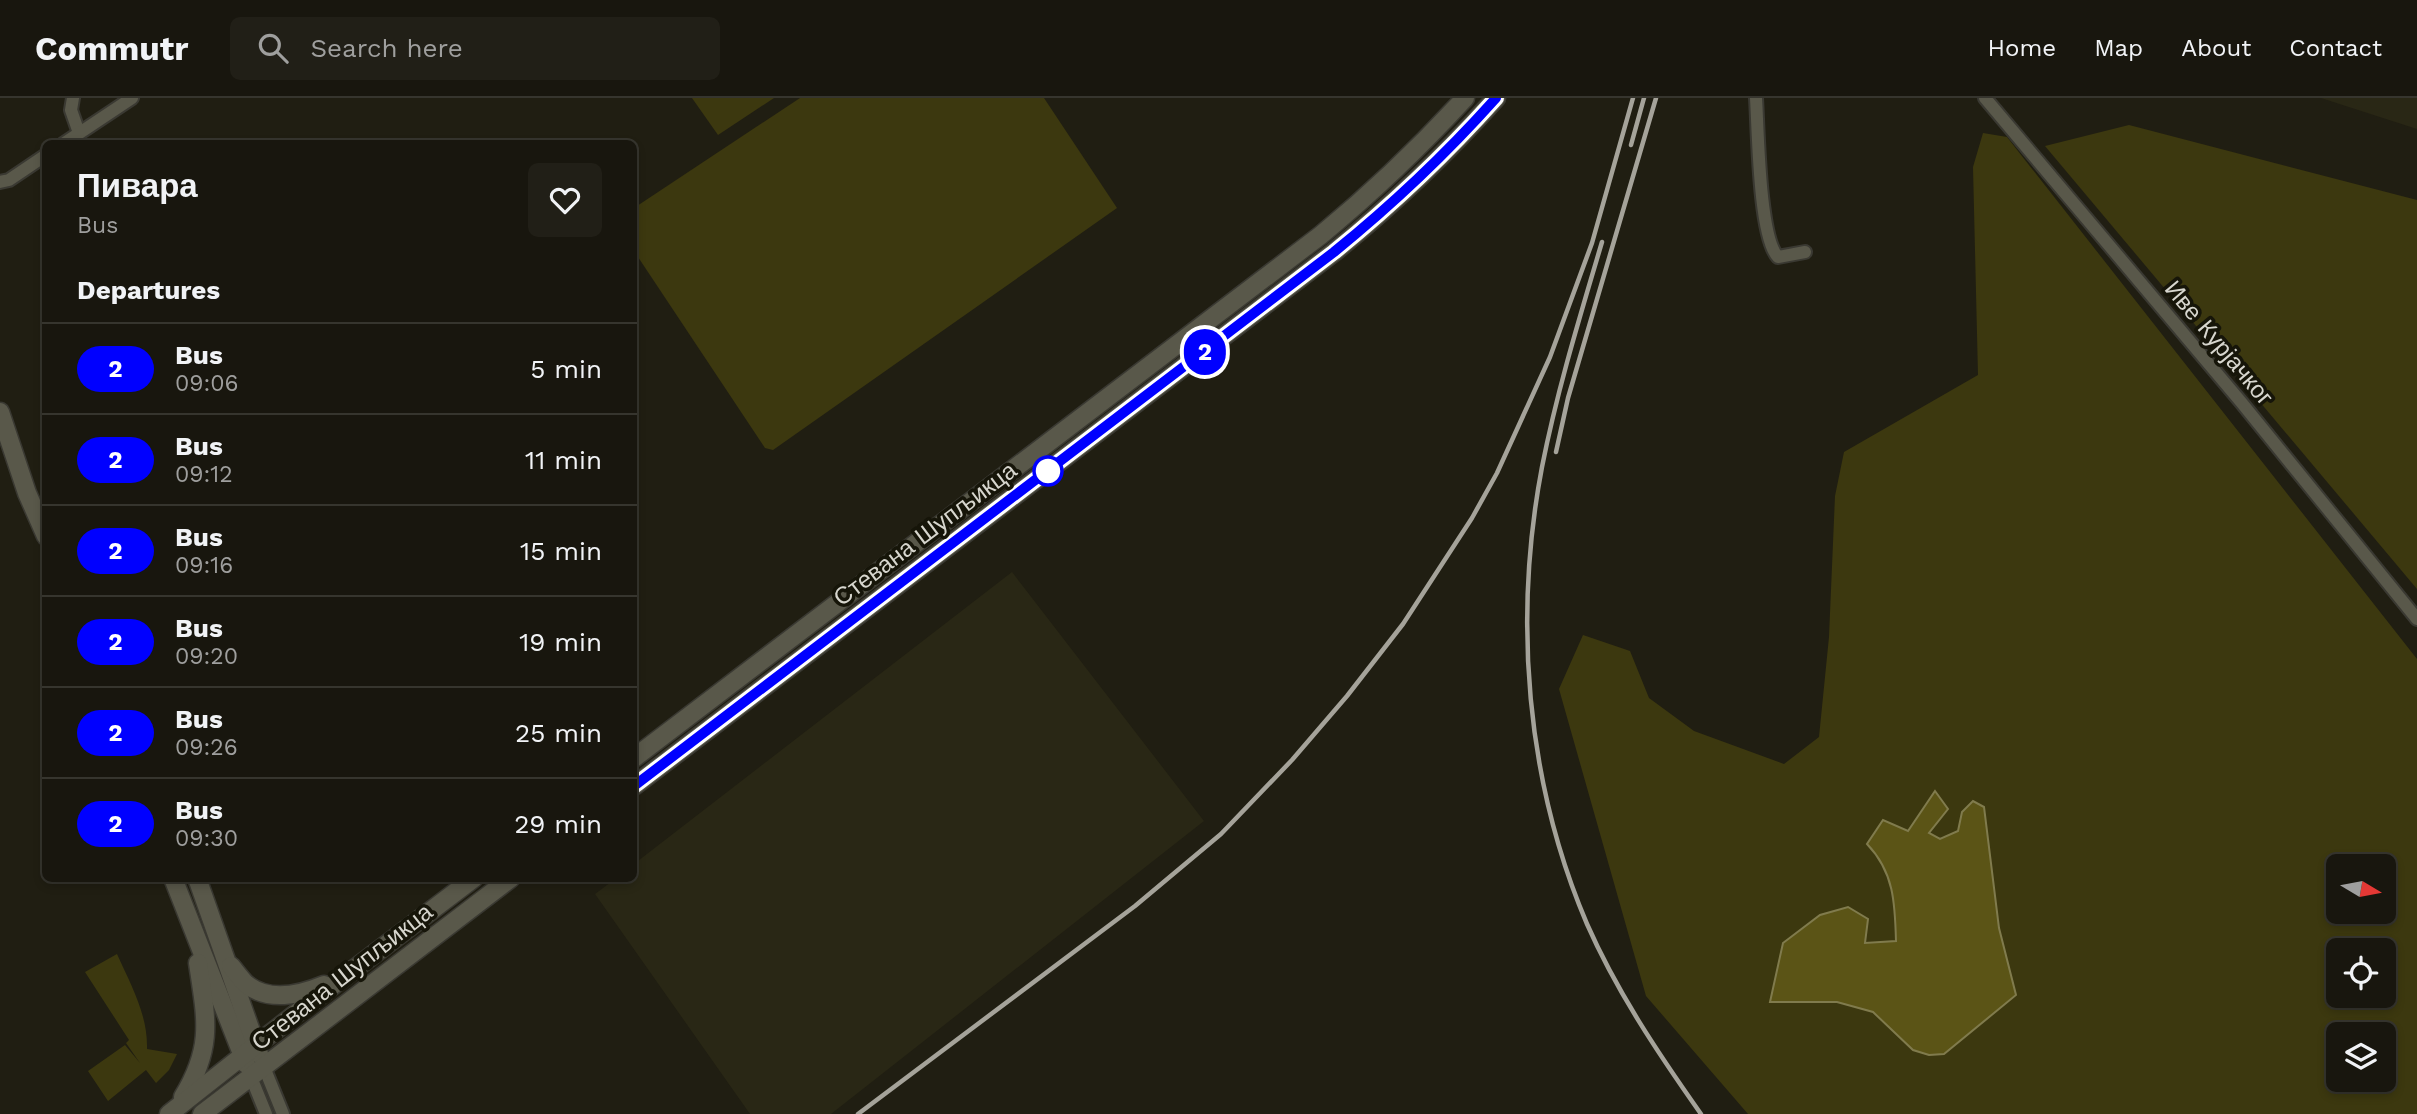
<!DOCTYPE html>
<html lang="en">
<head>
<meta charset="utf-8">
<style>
  :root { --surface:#18160e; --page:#211f17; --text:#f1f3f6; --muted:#9f9f9e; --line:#36352e }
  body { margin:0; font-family:"Work Sans",sans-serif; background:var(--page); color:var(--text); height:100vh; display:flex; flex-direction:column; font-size:26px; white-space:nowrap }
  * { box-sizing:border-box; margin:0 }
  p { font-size:23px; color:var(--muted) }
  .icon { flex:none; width:38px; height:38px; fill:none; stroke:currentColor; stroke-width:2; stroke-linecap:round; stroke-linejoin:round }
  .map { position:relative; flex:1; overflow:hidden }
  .details { position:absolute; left:42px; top:42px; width:595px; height:742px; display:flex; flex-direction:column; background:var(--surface); border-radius:10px; box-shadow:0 4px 10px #0003,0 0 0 2px var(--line) }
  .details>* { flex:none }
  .badge { padding:0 14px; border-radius:23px; font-size:24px; line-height:46px }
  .needle { width:46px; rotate:100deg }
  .tools { position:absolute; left:2326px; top:756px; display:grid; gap:14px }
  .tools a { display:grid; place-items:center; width:70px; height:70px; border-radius:10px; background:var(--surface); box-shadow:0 4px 10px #0003,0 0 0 2px var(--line); font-size:35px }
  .map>.badge { position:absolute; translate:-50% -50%; box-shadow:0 0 0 4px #fff }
  h2 { padding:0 35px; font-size:26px; line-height:63px }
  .round { display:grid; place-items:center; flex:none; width:74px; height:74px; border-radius:10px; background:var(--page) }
  .overview { display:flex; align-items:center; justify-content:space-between; height:119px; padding:0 35px }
  h1 { font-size:33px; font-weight:600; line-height:52px }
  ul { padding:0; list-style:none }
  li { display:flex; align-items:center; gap:21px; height:91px; padding:0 35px; border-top:2px solid var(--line) }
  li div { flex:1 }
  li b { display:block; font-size:26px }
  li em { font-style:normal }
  li .badge { min-width:77px; font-weight:700; text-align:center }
  header { display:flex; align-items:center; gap:42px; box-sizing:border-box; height:98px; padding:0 35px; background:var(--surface); border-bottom:2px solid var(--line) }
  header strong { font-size:33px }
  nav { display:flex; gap:38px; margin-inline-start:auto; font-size:24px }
  .search { width:490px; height:63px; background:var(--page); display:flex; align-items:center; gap:18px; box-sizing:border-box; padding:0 24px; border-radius:10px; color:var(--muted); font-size:26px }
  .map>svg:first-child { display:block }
  .built { fill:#292715 }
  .green { fill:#3c380f; fill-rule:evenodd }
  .water { fill:#5b5416; stroke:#807b4d; stroke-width:2 }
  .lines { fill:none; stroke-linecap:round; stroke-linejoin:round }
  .minor-casing { stroke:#3a3932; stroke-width:16 }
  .secondary-casing { stroke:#3a3932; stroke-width:21 }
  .minor { stroke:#59584a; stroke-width:12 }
  .secondary { stroke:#59584a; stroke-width:18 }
  .rail { stroke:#a5a39a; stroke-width:4.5 }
  .line-casing { stroke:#fff; stroke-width:16 }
  .line { stroke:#00f; stroke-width:10 }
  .stop-dot { fill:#fff; stroke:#00f; stroke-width:3.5 }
  .labels { text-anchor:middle; stroke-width:7; stroke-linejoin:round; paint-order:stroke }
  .street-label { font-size:24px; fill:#d7d6ce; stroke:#161509 }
</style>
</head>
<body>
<header>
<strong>Commutr</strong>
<div class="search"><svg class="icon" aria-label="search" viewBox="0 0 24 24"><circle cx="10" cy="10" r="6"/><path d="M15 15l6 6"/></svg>Search here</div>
<nav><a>Home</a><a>Map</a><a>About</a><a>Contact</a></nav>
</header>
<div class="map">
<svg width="2417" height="1016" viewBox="0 0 2417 1016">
  <rect width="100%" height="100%" fill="#201e12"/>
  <g class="built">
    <path d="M2321 0H2417V31Z"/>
    <path d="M1012 474 1204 723 831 1016H750L595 796 615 781 634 780V766Z"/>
  </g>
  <g class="green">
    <path d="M692 0H774L718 37Z"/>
    <path d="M800 0H1044L1117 110 773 352 765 350 634 153V110Z"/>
    <path d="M2129 27 2417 102V491L2045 48Z"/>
    <path d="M1983 35 2007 39 2417 561V1016H1748L1646 898 1559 591 1583 537 1630 553 1649 600 1694 633 1784 666 1819 639 1829 539 1835 398 1844 354 1978 277 1973 69ZM2338 768H2384V814H2338ZM2338 852H2384V898H2338ZM2338 936H2384V982H2338Z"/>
    <path d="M117 856C131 887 148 917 147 951L177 956 169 972 156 985 146 972 108 1003 88 973 125 947 140 965 126 945 129 942 85 874Z"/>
  </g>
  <path class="water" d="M1935 693 1948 711 1929 735 1940 741 1958 733 1962 714 1973 703 1984 709 1999 830 2016 897 1944 956 1929 957 1913 952 1873 914 1837 904H1770L1783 845 1820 817 1848 809 1868 821 1865 845 1896 843C1895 805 1894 774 1867 746L1883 722 1908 733Z"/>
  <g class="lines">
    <defs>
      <g id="minor">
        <path d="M73 0 71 12 79 35"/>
        <path d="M1756 0C1758 31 1759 140 1778 159L1805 154"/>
        <path d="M1985 0 2241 304 2417 521"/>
        <path d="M63 46 132 0"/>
        <path d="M0 84 9 82 46 57"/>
        <path d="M264 969 283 1016"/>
        <path d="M251 979 266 1016"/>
      </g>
      <g id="secondary">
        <path d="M0 314 27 395 46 438"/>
        <path d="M634 660 1321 137C1372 95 1420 49 1465 0"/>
        <path d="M634 688 1334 154C1392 107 1446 56 1496 0"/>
        <path d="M173 780 246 966"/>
        <path d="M197 780 259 956"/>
        <path d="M231 868C236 874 241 881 246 886 268 904 300 897 324 887"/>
        <path d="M183 999C214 948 206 920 198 865"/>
        <path d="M169 1016 303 910 474 780"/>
        <path d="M202 1016 511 780"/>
      </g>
    </defs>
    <use href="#minor" class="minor-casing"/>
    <use href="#secondary" class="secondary-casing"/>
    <use href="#minor" class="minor"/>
    <use href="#secondary" class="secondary"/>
    <g class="rail">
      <path d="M1631 47 1644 0"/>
      <path d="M1602 144C1580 218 1557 293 1542 369 1513 521 1526 683 1587 826 1617 894 1658 955 1701 1016"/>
      <path d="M1556 354 1568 300 1656 0"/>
      <path d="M858 1016 1135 808 1221 736 1292 662 1347 598 1403 526 1472 420 1497 375 1550 259 1592 145 1633 0"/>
    </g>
  </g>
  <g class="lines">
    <defs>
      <path id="line" d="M634 688 1334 154C1392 107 1446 56 1496 0"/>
    </defs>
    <use href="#line" class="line-casing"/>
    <use href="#line" class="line"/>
  </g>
  <circle class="stop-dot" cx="1048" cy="373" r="14"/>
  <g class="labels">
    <g class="street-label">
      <text transform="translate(2219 245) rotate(50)" y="8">Иве Курјачког</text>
      <text transform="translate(925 436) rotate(-37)" y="8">Стевана Шупљикца</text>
      <text transform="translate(342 879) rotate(-38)" y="8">Стевана Шупљикца</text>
    </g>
  </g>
</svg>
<div class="tools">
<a><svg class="needle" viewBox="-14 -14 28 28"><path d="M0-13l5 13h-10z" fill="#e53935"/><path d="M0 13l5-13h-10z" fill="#9f9f9e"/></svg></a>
<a><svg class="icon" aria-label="locate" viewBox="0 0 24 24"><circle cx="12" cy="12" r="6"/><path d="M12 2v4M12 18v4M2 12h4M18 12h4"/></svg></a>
<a><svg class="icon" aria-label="layers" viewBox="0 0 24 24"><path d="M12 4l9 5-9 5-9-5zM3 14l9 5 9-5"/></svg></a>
</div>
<b class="badge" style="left:1205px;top:254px;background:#00f;color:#fff">2</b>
<section class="details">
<div class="overview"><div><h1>Пивара</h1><p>Bus</p></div><a class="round"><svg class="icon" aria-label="heart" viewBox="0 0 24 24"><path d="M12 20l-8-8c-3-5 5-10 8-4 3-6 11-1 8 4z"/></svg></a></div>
<h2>Departures</h2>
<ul>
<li><span class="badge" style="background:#00f;color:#fff">2</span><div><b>Bus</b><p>09:06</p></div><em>5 min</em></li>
<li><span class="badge" style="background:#00f;color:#fff">2</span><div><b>Bus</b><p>09:12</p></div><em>11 min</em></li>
<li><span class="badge" style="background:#00f;color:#fff">2</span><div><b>Bus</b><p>09:16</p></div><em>15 min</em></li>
<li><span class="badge" style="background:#00f;color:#fff">2</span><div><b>Bus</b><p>09:20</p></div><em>19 min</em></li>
<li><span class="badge" style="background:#00f;color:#fff">2</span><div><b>Bus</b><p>09:26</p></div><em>25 min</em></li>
<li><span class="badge" style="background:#00f;color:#fff">2</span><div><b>Bus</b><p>09:30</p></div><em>29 min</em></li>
</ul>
</section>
</div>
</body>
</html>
